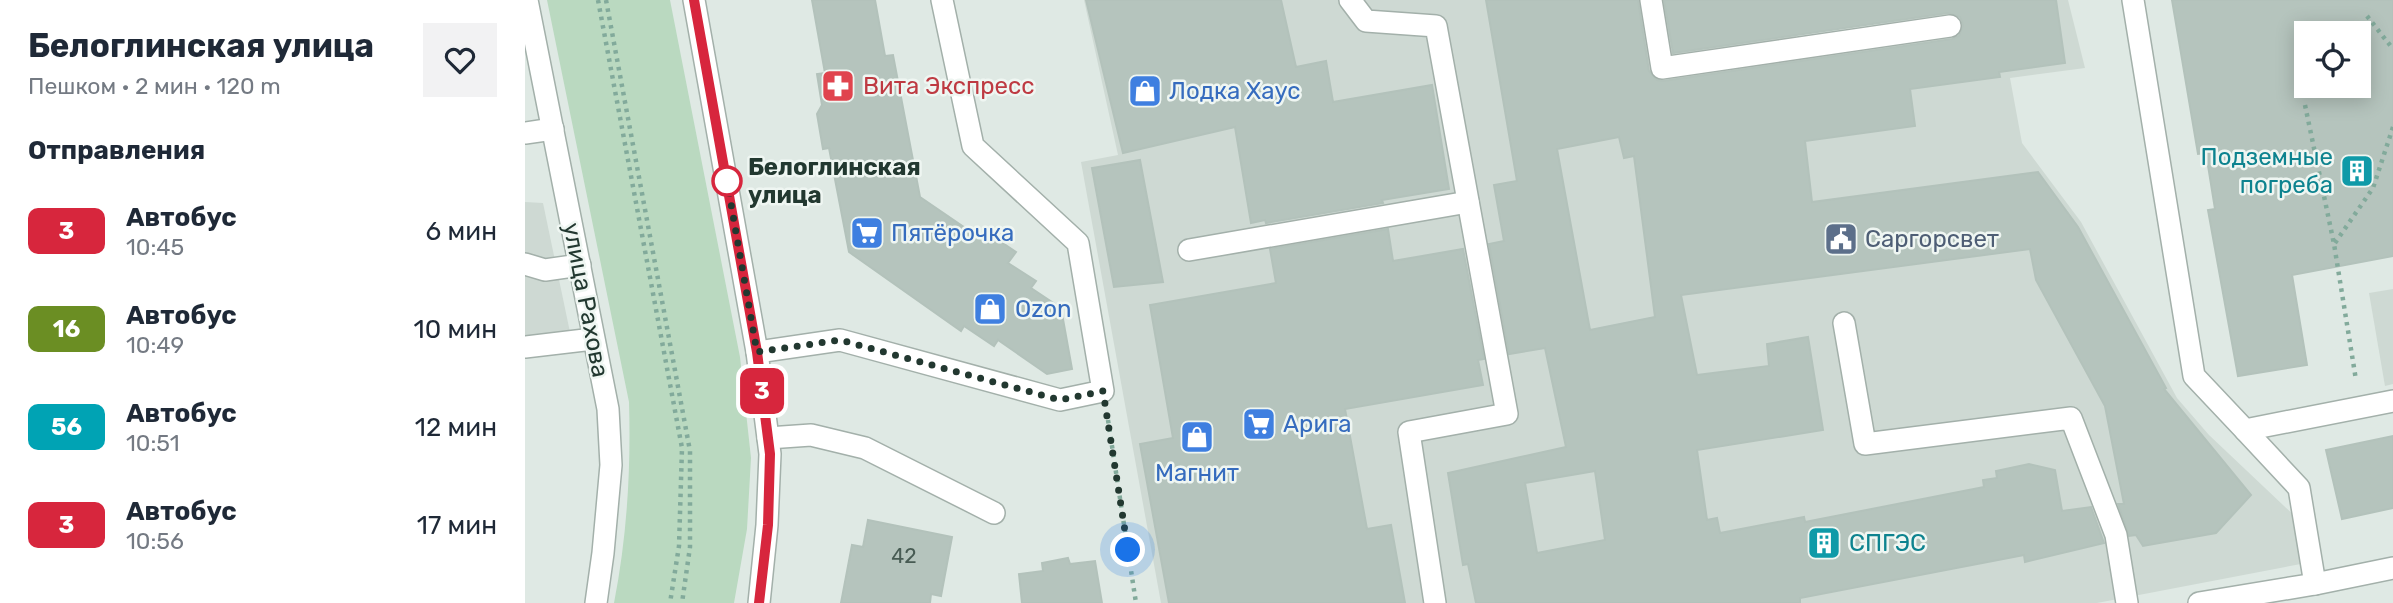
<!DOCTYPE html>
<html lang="ru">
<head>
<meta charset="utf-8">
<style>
  :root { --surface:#fff; --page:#f2f2f3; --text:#1f2937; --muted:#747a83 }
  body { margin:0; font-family:Rubik,sans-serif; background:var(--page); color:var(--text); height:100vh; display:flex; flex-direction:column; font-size:26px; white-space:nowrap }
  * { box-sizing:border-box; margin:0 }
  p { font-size:23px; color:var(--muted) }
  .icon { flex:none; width:38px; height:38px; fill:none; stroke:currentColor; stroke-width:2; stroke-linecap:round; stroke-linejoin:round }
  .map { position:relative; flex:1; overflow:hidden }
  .panel { display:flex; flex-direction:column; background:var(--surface); width:525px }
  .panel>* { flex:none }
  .badge { padding:0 14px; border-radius:10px; font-size:24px; line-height:46px }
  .fabs { position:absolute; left:1769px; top:21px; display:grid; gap:14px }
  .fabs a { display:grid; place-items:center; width:77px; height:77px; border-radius:0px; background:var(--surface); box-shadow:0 4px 18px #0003; font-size:35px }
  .you { position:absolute; width:35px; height:35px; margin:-18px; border:5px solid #fff; border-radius:50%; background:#1a73e8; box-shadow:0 0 0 10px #1a73e833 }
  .map>.badge { position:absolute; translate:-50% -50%; box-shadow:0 0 0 4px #fff }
  h2 { padding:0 28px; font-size:26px; line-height:63px }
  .round { display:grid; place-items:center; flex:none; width:74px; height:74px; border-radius:0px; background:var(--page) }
  .summary { display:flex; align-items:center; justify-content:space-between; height:119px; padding:0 28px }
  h1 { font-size:33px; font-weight:700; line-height:52px }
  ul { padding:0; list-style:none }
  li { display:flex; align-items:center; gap:21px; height:98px; padding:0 28px }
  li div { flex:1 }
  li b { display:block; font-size:26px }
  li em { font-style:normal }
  li .badge { min-width:77px; font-weight:700; text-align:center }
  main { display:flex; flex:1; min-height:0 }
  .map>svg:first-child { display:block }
  .built { fill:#ced9d3 }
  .green { fill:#bad9c0 }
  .building { fill:#b5c4bd; stroke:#b3c2bb; stroke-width:2; fill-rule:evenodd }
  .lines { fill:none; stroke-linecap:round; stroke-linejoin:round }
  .lane-casing { stroke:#a3b0aa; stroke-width:24 }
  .street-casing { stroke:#a3b0aa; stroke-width:24 }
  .path { stroke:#82aa9b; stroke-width:4.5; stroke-dasharray:3.5 5; stroke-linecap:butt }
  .lane { stroke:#fff; stroke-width:21 }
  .street { stroke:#fff; stroke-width:21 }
  .line-casing { stroke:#fff; stroke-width:16 }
  .line { stroke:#d7263d; stroke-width:10 }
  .walk { stroke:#223830; stroke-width:7; stroke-dasharray:0 12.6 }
  .stop-dot { fill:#fff; stroke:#d7263d; stroke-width:3.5 }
  .labels { text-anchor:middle; stroke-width:5; stroke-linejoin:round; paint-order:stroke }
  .number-label { font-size:21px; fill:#475b53 }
  .health-label { font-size:24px; fill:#be3a42; stroke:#eff6f2; text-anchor:start }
  .shop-label { font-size:24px; fill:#366cbe; stroke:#eff6f2; text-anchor:start }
  .culture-label { font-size:24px; fill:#0d838f; stroke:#eff6f2; text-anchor:end }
  .stop-label { font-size:24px; font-weight:bold; fill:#223830; stroke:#eff6f2; text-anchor:start }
  .service-label { font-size:24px; fill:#4e5e75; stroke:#eff6f2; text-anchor:start }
  .street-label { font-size:24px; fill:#223830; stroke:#eff6f2 }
</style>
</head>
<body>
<main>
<section class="panel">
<div class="summary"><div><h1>Белоглинская улица</h1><p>Пешком · 2 мин · 120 m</p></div><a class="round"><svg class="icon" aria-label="heart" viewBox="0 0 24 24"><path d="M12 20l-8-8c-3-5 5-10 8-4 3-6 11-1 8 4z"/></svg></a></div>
<h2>Отправления</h2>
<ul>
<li><span class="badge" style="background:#d7263d;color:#fff">3</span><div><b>Автобус</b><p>10:45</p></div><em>6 мин</em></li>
<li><span class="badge" style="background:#6b8e23;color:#fff">16</span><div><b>Автобус</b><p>10:49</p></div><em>10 мин</em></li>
<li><span class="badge" style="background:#00a3b4;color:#fff">56</span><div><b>Автобус</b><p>10:51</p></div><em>12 мин</em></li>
<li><span class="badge" style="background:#d7263d;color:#fff">3</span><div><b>Автобус</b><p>10:56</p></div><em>17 мин</em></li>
</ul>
</section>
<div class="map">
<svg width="1868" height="603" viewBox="0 0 1868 603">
  <rect width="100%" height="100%" fill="#dfe9e4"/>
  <g class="built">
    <path d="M559 0H1235L1265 10 1272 42 1466 0H1543L1560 68 1485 78 1497 143 1556 222 1652 398 1684 435 1775 521 1781 563 1572 603H636L556 162 593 155Z"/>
    <path d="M0 202 18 203 46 337 0 338Z"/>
    <path d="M1868 289V384L1860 386 1844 293Z"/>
  </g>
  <path class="green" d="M22 0H145L215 357 226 458 222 529 209 603H89C102 536 106 471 104 402Z"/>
  <g class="building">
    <path d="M287 0H350L360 56 368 55 395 197 455 238 460 231 491 252 483 263 511 281 506 288 536 308 547 369 522 374 473 340 469 346 439 326 436 331 324 252 304 148 298 149 292 114 297 105 292 74 300 73Z"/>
    <path d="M561 0H756L771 67 801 61 808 102 907 85 924 189 857 200 858 203 741 223 740 220 726 223 710 127 598 153Z"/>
    <path d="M961 0H1113L1124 71 1132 80 1138 81 1427 39 1434 36 1438 25 1435 17 1423 13 1148 53 1139 0H1531L1540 63 1474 72 1475 77 1385 89 1390 126 1280 141 1287 202 1513 172 1553 227 1641 388 1639 389 1726 495 1691 533 1618 546 1611 535 1604 536 1593 504H1599L1580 406 1511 280 1505 249 1156 295 1172 375 1244 366 1242 344 1283 337 1298 430 1172 450 1182 520 1192 518 1195 533 1279 517 1280 522 1459 487 1458 480 1472 478 1471 471 1504 464 1530 470 1537 511 1566 507 1579 543 1500 562 1499 555 1275 598V603H951L943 564 938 565 923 473 1041 447 1020 348 984 354 964 244 979 241 969 185 992 181ZM1094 137 1099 158 1109 156 1130 317 1065 330 1032 149ZM1070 471 1080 540 1012 553 1000 483Z"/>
    <path d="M1647 0H1868V256L1767 275 1782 365 1713 376 1683 210 1690 209 1681 153 1673 154ZM1782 33H1834V86H1782Z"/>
    <path d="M615 160 638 282 589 287 567 168Z"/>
    <path d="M863 229 868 261 938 249 959 359 953 360 958 385 820 409 842 529 866 525 880 603H644L615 444 648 438 625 305 751 283 745 249Z"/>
    <path d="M1868 436V508L1817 519 1801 450Z"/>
    <path d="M343 520 427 537 416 596 406 594 405 603H316L327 545 338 547Z"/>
    <path d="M543 558 545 564 570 561 577 603H497L494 574 518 571 517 563Z"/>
  </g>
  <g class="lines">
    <defs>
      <g id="lane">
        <path d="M825 0 841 21 911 26 982 414 884 432 910 603"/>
        <path d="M1126 0 1137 68 1425 26"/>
        <path d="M1608 0 1669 376 1720 430 1868 401"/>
        <path d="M0 133 28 129"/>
        <path d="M664 250 943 202"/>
        <path d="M0 264 20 270 55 265"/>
        <path d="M1319 323 1340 444 1546 418 1591 535 1602 603"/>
        <path d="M0 347 68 339"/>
        <path d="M232 352 315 340 535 400 578 391 553 243 448 146 417 0"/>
        <path d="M1720 430 1774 488 1790 584"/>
        <path d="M243 438 286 435 340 448 469 513"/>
      </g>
      <g id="street">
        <path d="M2 0 83 409 86 465 78 553 71 603"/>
        <path d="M169 0 232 352 245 454 242 525 234 603"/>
        <path d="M1674 603 1790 584 1868 568"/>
      </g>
    </defs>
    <use href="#lane" class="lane-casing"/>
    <use href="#street" class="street-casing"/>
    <g class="path">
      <path d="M73 0 157 448 154 546 145 603"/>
      <path d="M81 0 165 451V547L157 603"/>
      <path d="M1842 16 1868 49"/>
      <path d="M1780 105 1809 244 1831 380"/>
      <path d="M1810 243 1848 188 1868 127"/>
      <path d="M583 420 611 603"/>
    </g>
    <use href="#lane" class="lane"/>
    <use href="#street" class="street"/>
  </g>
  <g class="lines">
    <defs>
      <path id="line" d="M169 0 232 352 245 454 243 525 234 603"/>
    </defs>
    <use href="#line" class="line-casing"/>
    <use href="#line" class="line"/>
    <path class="walk" d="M202 181 232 352 315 340 535 400 578 391 603 550"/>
  </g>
  <defs>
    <symbol id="pharmacy-square" viewBox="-11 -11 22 22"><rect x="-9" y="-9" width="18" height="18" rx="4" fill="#e0444e" stroke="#eff6f2"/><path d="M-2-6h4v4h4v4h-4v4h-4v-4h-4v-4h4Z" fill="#fff"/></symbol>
    <symbol id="shop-square" viewBox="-11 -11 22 22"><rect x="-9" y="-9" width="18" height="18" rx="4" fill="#3f7fe0" stroke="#eff6f2"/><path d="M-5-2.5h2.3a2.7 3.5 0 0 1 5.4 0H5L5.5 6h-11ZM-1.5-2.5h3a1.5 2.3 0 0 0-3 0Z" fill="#fff"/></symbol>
    <symbol id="building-square" viewBox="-11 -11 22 22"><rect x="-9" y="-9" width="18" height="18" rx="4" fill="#0f9aa8" stroke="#eff6f2"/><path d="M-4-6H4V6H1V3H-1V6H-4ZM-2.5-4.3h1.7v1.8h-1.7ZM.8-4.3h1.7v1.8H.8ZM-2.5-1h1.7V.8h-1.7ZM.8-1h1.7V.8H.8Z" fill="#fff"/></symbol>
    <symbol id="supermarket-square" viewBox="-11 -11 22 22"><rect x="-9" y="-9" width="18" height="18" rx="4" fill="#3f7fe0" stroke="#eff6f2"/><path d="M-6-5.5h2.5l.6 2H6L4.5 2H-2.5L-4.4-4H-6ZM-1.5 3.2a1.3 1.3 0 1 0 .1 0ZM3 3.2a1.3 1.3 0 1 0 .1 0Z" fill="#fff"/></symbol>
    <symbol id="civic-square" viewBox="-11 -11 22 22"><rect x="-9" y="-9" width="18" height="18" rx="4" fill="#5c6f8a" stroke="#eff6f2"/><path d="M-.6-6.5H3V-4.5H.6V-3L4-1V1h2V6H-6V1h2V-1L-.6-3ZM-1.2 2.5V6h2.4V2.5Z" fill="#fff"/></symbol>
  </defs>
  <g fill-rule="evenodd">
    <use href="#pharmacy-square" x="294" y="67" width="38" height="38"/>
    <use href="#shop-square" x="601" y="72" width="38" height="38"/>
    <use href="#building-square" x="1813" y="152" width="38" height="38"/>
    <use href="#supermarket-square" x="323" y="214" width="38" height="38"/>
    <use href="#civic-square" x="1297" y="220" width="38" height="38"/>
    <use href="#shop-square" x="446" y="290" width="38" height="38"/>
    <use href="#supermarket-square" x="715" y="405" width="38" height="38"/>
    <use href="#shop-square" x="653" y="418" width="38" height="38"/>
    <use href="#building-square" x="1280" y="524" width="38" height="38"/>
  </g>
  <circle class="stop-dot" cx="202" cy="181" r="14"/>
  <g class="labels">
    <g class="number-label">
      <text x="379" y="563">42</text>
    </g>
    <g class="health-label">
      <text x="338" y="94">Вита Экспресс</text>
    </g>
    <g class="shop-label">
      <text x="644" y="99">Лодка Хаус</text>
      <text x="366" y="241">Пятёрочка</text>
      <text x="490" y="317">Ozon</text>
      <text x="758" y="432">Арига</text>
      <text x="672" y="481" text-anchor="middle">Магнит</text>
    </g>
    <g class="culture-label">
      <text x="1808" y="165">Подземные<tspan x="1808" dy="28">погреба</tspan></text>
      <text x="1324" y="551" text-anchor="start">СПГЭС</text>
    </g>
    <g class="stop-label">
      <text x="223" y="175">Белоглинская<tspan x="223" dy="28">улица</tspan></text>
    </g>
    <g class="service-label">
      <text x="1340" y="247">Саргорсвет</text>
    </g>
    <g class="street-label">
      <text transform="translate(61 300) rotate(79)" y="8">улица Рахова</text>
    </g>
  </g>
</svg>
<div class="fabs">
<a><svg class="icon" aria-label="locate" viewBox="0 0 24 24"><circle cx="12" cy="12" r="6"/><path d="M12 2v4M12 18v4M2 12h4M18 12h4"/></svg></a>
</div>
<div class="you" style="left:603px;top:550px"></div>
<b class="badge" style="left:237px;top:391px;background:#d7263d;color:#fff">3</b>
</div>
</main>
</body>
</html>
